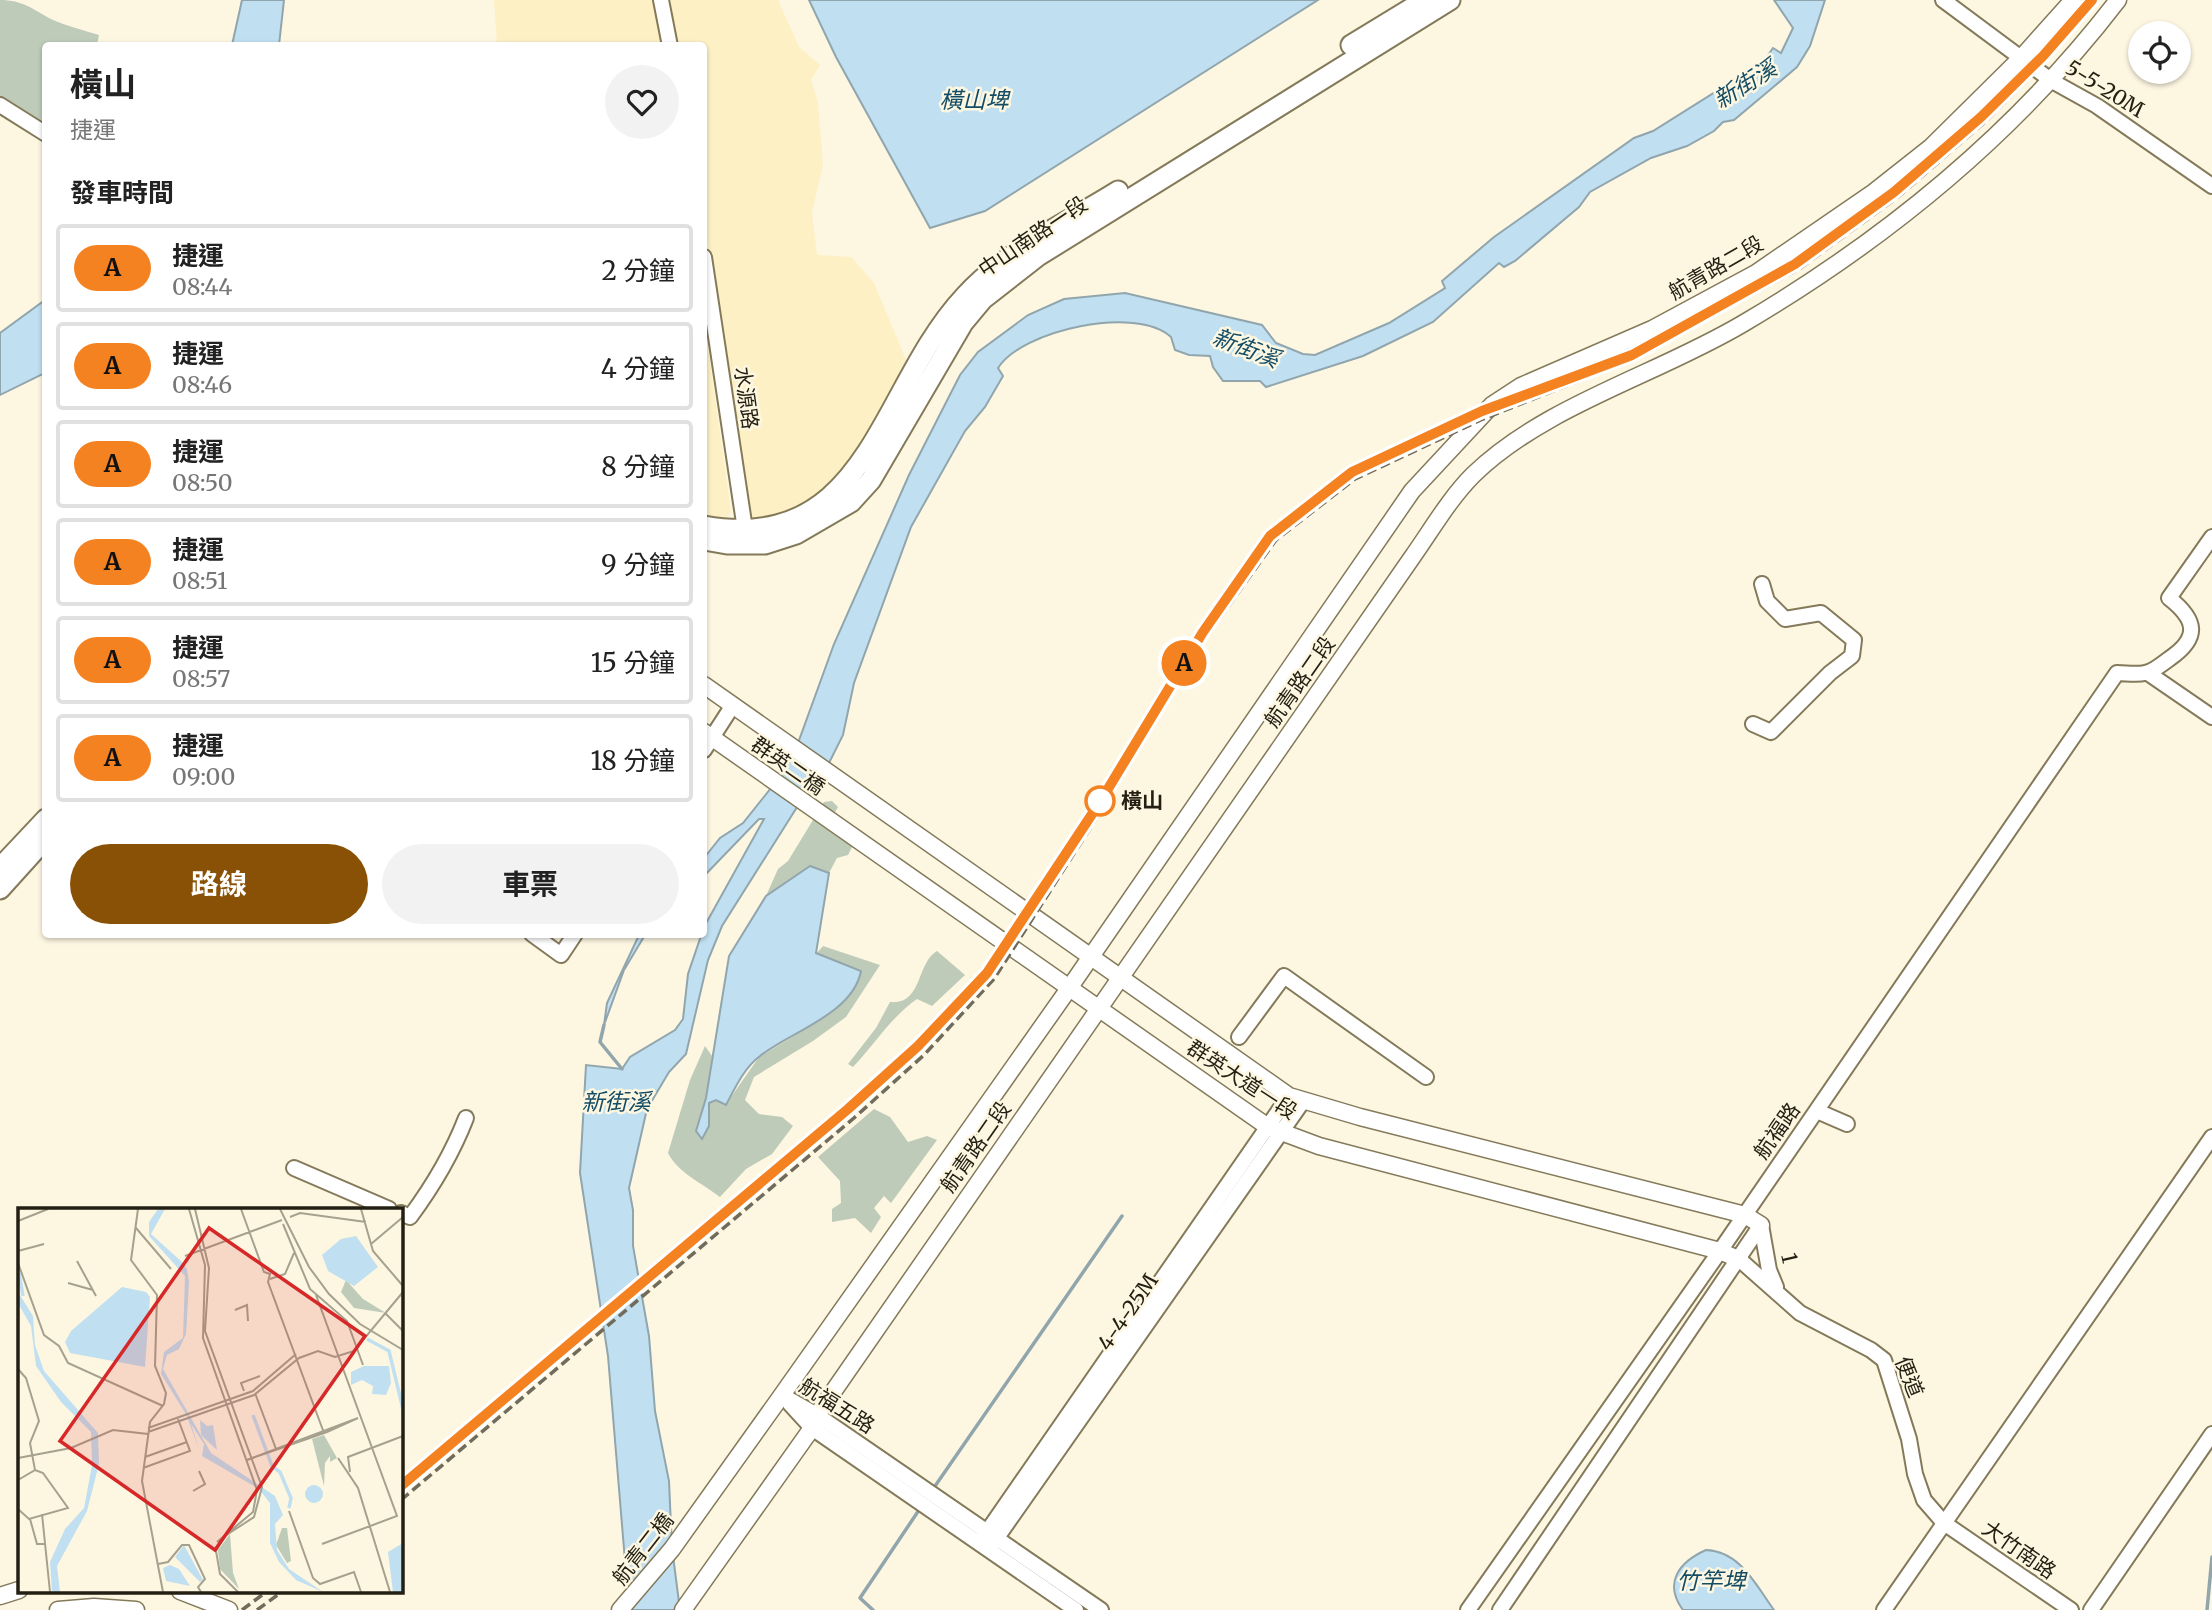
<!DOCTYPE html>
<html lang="zh-TW">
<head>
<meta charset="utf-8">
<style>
  :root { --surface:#fff; --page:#f2f2f2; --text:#222; --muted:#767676; --line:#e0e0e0; --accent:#895105 }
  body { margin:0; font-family:Merriweather,"Noto Sans TC",serif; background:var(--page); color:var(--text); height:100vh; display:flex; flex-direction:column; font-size:26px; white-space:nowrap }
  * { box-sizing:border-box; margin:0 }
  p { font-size:23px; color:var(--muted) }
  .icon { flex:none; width:38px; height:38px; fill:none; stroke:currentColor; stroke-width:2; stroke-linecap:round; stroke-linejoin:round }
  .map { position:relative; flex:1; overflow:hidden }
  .panel { position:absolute; left:42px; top:42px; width:665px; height:896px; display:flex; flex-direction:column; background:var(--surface); border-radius:7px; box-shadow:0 2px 5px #0004 }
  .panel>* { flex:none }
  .badge { padding:0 14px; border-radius:23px; font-size:24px; line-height:46px }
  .tools { position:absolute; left:2128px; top:21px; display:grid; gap:14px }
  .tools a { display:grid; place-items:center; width:63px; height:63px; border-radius:50%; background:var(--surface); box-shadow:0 2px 5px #0004; font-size:35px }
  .map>.badge { position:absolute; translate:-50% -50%; box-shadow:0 0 0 4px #fff }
  h2 { padding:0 28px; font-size:26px; line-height:63px }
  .round { display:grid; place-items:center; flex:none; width:74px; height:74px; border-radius:37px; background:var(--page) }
  .head { display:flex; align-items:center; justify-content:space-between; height:119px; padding:0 28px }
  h1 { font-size:33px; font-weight:700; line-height:52px }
  .action { display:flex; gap:14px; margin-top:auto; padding:14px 28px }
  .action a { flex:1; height:80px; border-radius:42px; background:var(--accent); color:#fff; font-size:28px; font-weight:700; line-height:80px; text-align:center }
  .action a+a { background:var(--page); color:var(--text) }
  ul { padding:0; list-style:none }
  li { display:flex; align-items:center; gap:21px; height:88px; margin:0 14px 10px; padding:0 14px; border:4px solid var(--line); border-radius:7px }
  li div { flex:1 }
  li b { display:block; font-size:26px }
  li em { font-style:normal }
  li .badge { min-width:77px; font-weight:700; text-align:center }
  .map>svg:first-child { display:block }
  .built { fill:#fdf0c5 }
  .green { fill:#becbb9 }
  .water { fill:#c0dff0; stroke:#91a5ad; stroke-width:2 }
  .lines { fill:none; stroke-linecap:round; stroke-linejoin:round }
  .stream { stroke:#91a5ad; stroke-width:3.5 }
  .minor-casing { stroke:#847a5a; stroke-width:18 }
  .tertiary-casing { stroke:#847a5a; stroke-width:19 }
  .secondary-casing { stroke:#847a5a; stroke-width:23 }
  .minor { stroke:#fff; stroke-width:14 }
  .tertiary { stroke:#fff; stroke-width:16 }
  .secondary { stroke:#fff; stroke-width:19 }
  .rail { stroke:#706b5b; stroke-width:3.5; stroke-dasharray:10 5; stroke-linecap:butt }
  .line-casing { stroke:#fff; stroke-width:16 }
  .line { stroke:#f58220; stroke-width:10 }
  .stop-dot { fill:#fff; stroke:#f58220; stroke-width:3.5 }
  .labels { text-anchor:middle; stroke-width:5; stroke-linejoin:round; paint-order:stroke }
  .street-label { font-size:21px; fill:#231f12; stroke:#fdf7e2 }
  .stop-label { font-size:21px; font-weight:bold; fill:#231f12; stroke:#fdf7e2; text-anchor:start }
  .water-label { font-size:23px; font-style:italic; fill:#134c65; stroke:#fdf7e2 }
  .inset-river { fill:none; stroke:#c0dff0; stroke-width:3.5 }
  .inset-road { fill:none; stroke:#a6a18f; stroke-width:2 }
  .view { fill:#d62828; fill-opacity:0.15; stroke:#d62828; stroke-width:3.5 }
  .inset-edge { fill:none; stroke:#231f12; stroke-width:3.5 }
</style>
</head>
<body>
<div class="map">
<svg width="2212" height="1610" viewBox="0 0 2212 1610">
  <rect width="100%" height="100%" fill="#fdf7e2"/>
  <g class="built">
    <path d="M494 0H653L661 45H497Z"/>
    <path d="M666 0H778L799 47 820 65 811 80 818 102 823 164 812 213 817 255 851 257 874 283 906 360 855 455 836 479 806 505 752 522 704 223V46L674 45Z"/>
    <path d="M704 318 731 512 726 519 704 520Z"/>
  </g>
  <g class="green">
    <path d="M0 0C23 0 32 9 51 19 66 26 83 30 99 35L97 45 46 46 45 125 0 97Z"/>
    <path d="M832 801 838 807 831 819 854 843 848 855 837 858 829 873 810 866 766 896 778 869 788 861 824 802Z"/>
    <path d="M823 946 880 965 846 1017 813 1041 754 1077 745 1100 759 1114 782 1117 793 1126 772 1154 746 1169 720 1197C702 1183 678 1173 668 1153L690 1080 705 1046 712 1056 706 1098 696 1131 709 1126V1104L716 1100 726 1104 759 1057 819 1021 861 971 816 954Z"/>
    <path d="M937 951 965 975 932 1006 917 999C891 1017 875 1044 853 1067L848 1064 876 1028 890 1002C923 1005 916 963 937 951Z"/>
    <path d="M874 1109 890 1117 908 1142 927 1136 937 1140 891 1203 884 1196 874 1208 881 1217 871 1233 855 1218 832 1222V1209L841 1203 840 1181 818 1157Z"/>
  </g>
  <g class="water">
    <path d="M242 0H284L279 45H232Z"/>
    <path d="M809 0H1318L985 211 930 228 836 57Z"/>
    <path d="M1774 0H1825L1810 46 1797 67 1771 89 1734 120 1723 122 1714 131 1687 146 1651 158 1590 192 1579 207 1515 261 1504 267 1499 263 1433 322 1363 356 1266 387 1260 381H1223L1213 367 1210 356 1189 355 1175 350 1171 337C1136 305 1022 330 998 368L1003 376 985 407 965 431 911 527 854 683 843 735 828 765 799 804 722 926 708 960 686 1054 669 1072 647 1109 629 1188 633 1210V1246L649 1336 655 1411 669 1481 672 1548 680 1610H632L625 1561 608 1356 580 1173 586 1065 622 1069 630 1057 675 1030 683 1019 688 974 704 927 764 819H759L704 876V858L720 838 743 823 775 783 798 743 834 644 909 475 960 375 978 352 1028 315 1064 299 1125 293 1262 325 1276 343 1303 354 1315 355 1389 323 1445 288 1442 281 1494 237 1634 138 1653 131 1747 72 1758 69 1773 48 1781 53 1793 28Z"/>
    <path d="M45 300V373L0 395V333Z"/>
    <path d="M810 866 829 873 816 953 861 971C853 1014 790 1032 760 1056 744 1068 735 1088 726 1105L716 1100 709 1103V1126L702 1139 696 1131 706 1098 729 956 766 896Z"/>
    <path d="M639 935H645L624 970 604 1025 607 1003Z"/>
    <path d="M1706 1550C1740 1551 1756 1585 1774 1610H1683C1663 1583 1679 1562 1706 1550Z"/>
  </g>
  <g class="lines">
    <g class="stream">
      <path d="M604 1025 600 1042 622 1069"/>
      <path d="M933 1489 1122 1216"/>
      <path d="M873 1610 860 1598 921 1507"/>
      <path d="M2207 1610 2212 1557"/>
    </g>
    <defs>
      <g id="minor">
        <path d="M661 0 670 46"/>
        <path d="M1943 0 2052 81 2097 106 2212 186"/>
        <path d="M0 105 46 134"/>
        <path d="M704 257 746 536"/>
        <path d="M2148 673 2212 717"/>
        <path d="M1753 724 1771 732 1830 673 1852 656 1854 640 1821 613 1785 619 1767 601 1762 584"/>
        <path d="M704 750 733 705"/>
        <path d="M532 934 561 955 575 934"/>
        <path d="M1239 1037 1284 976 1426 1077"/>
        <path d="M1817 1111 1847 1124"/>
        <path d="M294 1168 389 1209"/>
        <path d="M401 1213 410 1217C433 1186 452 1154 466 1118"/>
        <path d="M1761 1225 1769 1270 1776 1287"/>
        <path d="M1740 1260 1800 1313 1871 1350 1884 1360 1909 1439 1915 1474 1924 1500 1944 1523 2071 1610"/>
        <path d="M782 1395 817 1415 1101 1610"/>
        <path d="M790 1404 812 1428 1076 1610"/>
        <path d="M980 1542 1289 1096"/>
        <path d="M989 1549 1303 1101"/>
        <path d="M1468 1610 1720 1251 2117 673C2126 673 2136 675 2145 673 2153 672 2162 664 2169 659 2200 638 2197 620 2169 598L2212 537"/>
        <path d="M1500 1610 1761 1225"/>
        <path d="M1884 1610 2212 1137"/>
        <path d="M2091 1610 2212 1434"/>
      </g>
      <g id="tertiary">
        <path d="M704 685 1289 1096 1360 1117 1745 1215 1761 1225"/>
        <path d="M704 732 1268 1127 1319 1146 1720 1251 1740 1260"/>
        <path d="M180 1591 229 1610"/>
        <path d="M0 1596 19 1590"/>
        <path d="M58 1610 94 1607 136 1610"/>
        <path d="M620 1610 672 1549 782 1395 1070 987 1412 491 1492 405 1521 386 1652 329 1756 273 1874 192 1931 147 2022 57 2073 0"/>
        <path d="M683 1610 812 1428 817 1415 1413 556C1432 529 1450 498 1473 475 1545 405 1657 375 1744 323 1888 238 2016 133 2118 0"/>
      </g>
      <g id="secondary">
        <path d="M1351 45 1425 0"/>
        <path d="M704 526C870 555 878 389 965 296 1006 251 1067 223 1118 191"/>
        <path d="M704 540 727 544H765L796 534 851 502 871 480 963 323 983 299 1038 256 1450 0"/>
        <path d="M0 868 46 819"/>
        <path d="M0 889 46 838"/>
      </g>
    </defs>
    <use href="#minor" class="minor-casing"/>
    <use href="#tertiary" class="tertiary-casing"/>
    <use href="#secondary" class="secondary-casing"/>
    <use href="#minor" class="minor"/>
    <use href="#tertiary" class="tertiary"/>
    <use href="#secondary" class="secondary"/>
    <g class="rail">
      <path d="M455 1440 883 1078"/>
      <path d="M401 1500 854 1118 924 1055 994 979 1105 805 1207 636 1276 540 1355 479 1483 419 1634 359 1799 269 1898 197 1985 122 2047 60 2099 0"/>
      <path d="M242 1610 262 1595"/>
      <path d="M257 1610 283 1591"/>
    </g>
  </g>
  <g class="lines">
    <defs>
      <path id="line" d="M401 1486 848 1109 918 1046 987 973 1100 802 1203 632 1270 536 1352 472 1482 411 1632 355 1795 264 1894 192 1981 117 2043 56 2092 0"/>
    </defs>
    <use href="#line" class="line-casing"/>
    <use href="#line" class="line"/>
  </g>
  <circle class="stop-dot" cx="1100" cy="801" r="14"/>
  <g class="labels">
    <g class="street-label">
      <text transform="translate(2105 89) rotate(32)" y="7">5-5-20M</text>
      <text transform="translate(1033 237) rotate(-34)" y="7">中山南路一段</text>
      <text transform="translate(1716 268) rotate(-30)" y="7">航青路二段</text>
      <text transform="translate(746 398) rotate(82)" y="7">水源路</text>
      <text transform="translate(1300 682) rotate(-55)" y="7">航青路二段</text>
      <text transform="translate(788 766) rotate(35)" y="7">群英二橋</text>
      <text transform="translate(1242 1080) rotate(33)" y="7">群英大道一段</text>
      <text transform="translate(1777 1131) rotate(-55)" y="7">航福路</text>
      <text transform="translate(976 1147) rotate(-55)" y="7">航青路二段</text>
      <text transform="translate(1789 1258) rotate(77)" y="7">1</text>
      <text transform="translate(1128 1312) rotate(-55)" y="7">4-4-25M</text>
      <text transform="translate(1909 1377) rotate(68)" y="7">便道</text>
      <text transform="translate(837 1406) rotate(32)" y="7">航福五路</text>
      <text transform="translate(643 1549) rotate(-52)" y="7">航青二橋</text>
      <text transform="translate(2019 1550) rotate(35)" y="7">大竹南路</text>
    </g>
    <g class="stop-label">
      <text x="1121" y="808">橫山</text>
    </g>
    <g class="water-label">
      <text transform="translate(1745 84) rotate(-32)" y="8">新街溪</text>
      <text x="974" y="108">橫山埤</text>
      <text transform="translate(1246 348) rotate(21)" y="8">新街溪</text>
      <text x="616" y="1110">新街溪</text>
      <text x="1711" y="1589">竹竿埤</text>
    </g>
  </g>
  <g transform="translate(18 1208)">
    <rect width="385" height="385" fill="#fdf7e2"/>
    <path d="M328 72 345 91 368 105 336 100 323 84ZM306 227 319 250 312 254V248L307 255 306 278 294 231ZM264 320H269L273 353 269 355 258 337ZM212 326 215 365 221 381 202 361 200 342Z" fill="#becbb9"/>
    <path d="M140 1H147L133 26 163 53 169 61 171 74 168 126 161 141 149 147 145 161 193 245 257 288 265 307 257 316 259 342 271 361 305 384 278 372 261 354 252 335V295L241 281 184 248 186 236 173 216 182 244 168 206 143 166 146 144 165 130 167 68 131 28V14ZM338 28 360 59 336 78 310 63 304 47 323 31ZM104 79 128 84 132 89 127 159 52 145 47 134 53 123ZM0 84 15 108 17 137 26 163 80 225 81 256 69 303 39 358 42 384H34L32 354 47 321 66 300 74 257 73 224 43 194 18 158 13 118 0 95ZM346 158H371L373 175 368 187 354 186 355 178 344 172 333 177V164ZM182 212 189 218 195 217 199 242 183 227ZM287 286a9 9 0 1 1 18 0a9 9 0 1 1-18 0ZM385 335V384H375L370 344ZM166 337 185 372 182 374 157 349ZM152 357 161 361 172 378 148 373 145 360Z" fill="#c0dff0"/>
    <path class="inset-river" d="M1 65 5 88M349 131 371 143 385 201M235 207 254 258 262 264 273 290 271 300"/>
    <path class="inset-road" d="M120 1 113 52 139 87 137 158 148 185 146 196 132 214 124 273 145 384M171 1 187 57 185 130 239 282 235 304 199 334M177 1 191 60 187 123 244 279 236 309 207 328 198 343 202 366 220 384M223 1 246 64 252 66 250 74 306 225M262 1 291 59 311 86 342 116 385 142M343 1 355 43 385 78M272 9 282 5 348 14M0 13 30 1M265 16 292 81 329 113 345 157M118 20 153 61M353 36 385 9M0 43 26 36M167 48 264 12M59 53 78 88M0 55 26 127 41 138 50 155 145 198M252 71 267 66 276 45M50 75 75 82M298 87 379 308 304 336M217 102 229 97 230 113M368 106 385 123M0 161 8 170 21 213 12 235 17 262 0 272M226 183 223 175 242 168M237 185 258 241M340 210 309 224 229 252 234 250ZM130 220 235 183 278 146M130 224 236 187 281 150 300 143 317 149 336 143 385 84M127 249 169 234M0 250 53 240 95 222 130 226M320 250 340 280 372 384M125 260 172 243 160 211M332 264 330 249 385 228M175 283 187 276 181 263M0 301 11 311 50 300 25 265 17 262M271 303 295 370 302 376 336 364 343 384M24 306 32 384M12 311 19 336H28M140 356 150 354 164 337H171L187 371 180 379 183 384"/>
    <path class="view" d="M191 20 347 128 197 342 42 233Z"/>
    <rect width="385" height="385" class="inset-edge"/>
  </g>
</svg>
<div class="tools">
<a><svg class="icon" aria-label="locate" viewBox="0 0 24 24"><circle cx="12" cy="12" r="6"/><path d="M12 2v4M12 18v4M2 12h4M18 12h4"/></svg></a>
</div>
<b class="badge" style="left:1184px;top:663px;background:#f58220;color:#111">A</b>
<section class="panel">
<div class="head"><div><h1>橫山</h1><p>捷運</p></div><a class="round"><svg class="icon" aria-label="heart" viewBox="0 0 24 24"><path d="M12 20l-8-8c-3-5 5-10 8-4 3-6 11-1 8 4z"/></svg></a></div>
<h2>發車時間</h2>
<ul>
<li><span class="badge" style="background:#f58220;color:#111">A</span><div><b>捷運</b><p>08:44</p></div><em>2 分鐘</em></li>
<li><span class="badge" style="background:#f58220;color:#111">A</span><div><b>捷運</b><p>08:46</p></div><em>4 分鐘</em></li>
<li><span class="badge" style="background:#f58220;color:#111">A</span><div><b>捷運</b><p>08:50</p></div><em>8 分鐘</em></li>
<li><span class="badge" style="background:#f58220;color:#111">A</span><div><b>捷運</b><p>08:51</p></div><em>9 分鐘</em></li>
<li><span class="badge" style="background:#f58220;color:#111">A</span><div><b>捷運</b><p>08:57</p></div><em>15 分鐘</em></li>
<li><span class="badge" style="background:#f58220;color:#111">A</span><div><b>捷運</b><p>09:00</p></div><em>18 分鐘</em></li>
</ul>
<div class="action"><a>路線</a><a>車票</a></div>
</section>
</div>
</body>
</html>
